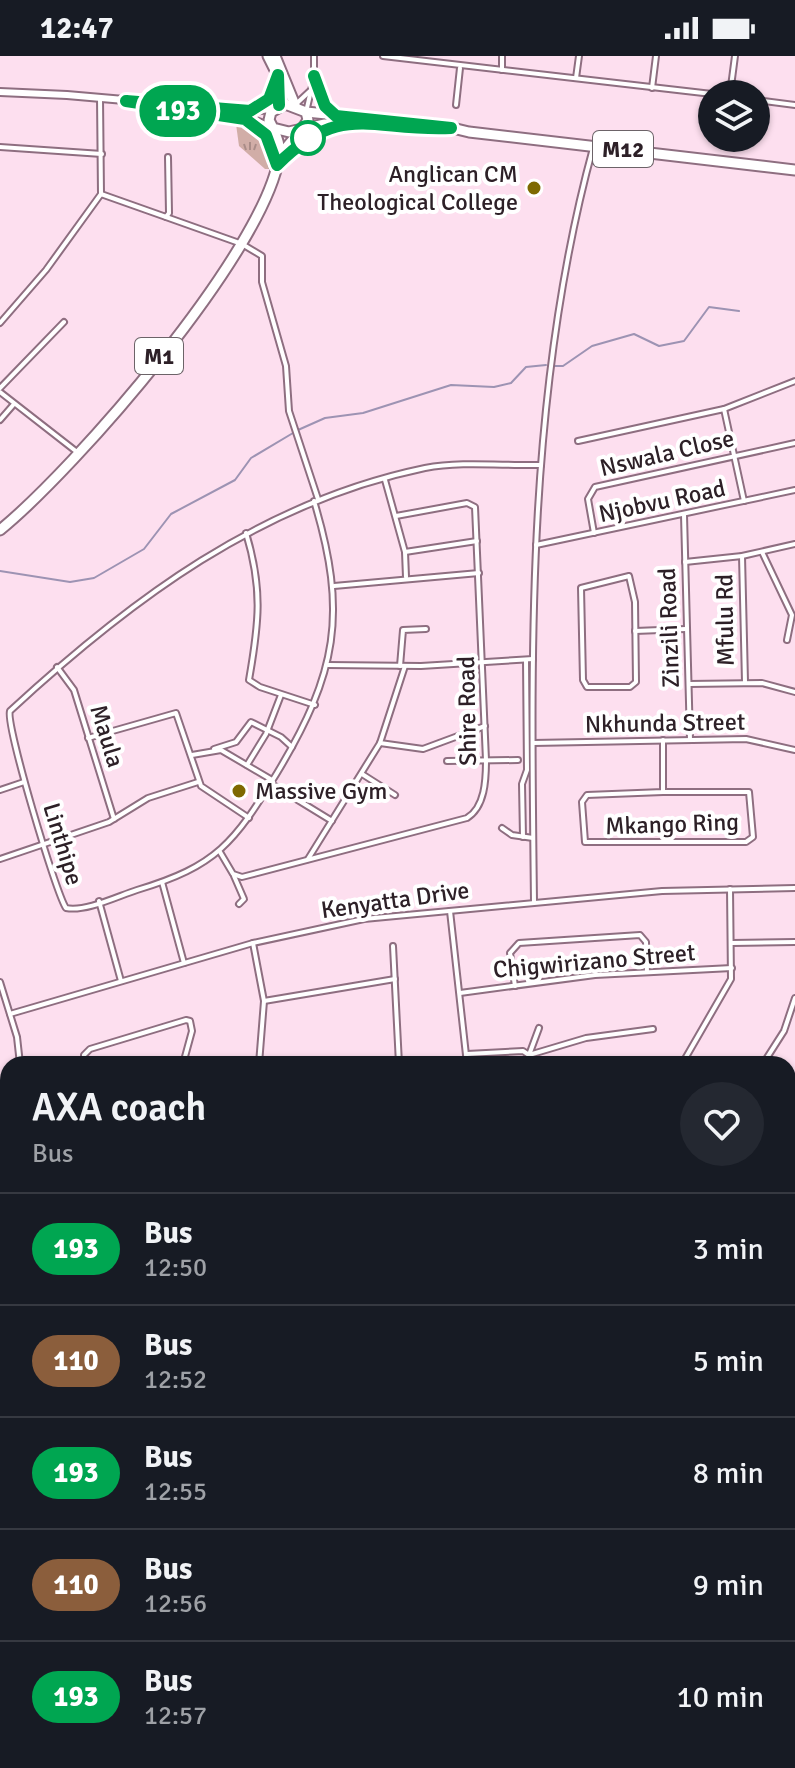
<!DOCTYPE html>
<html lang="en">
<head>
<meta charset="utf-8">
<style>
  :root { --surface:#171b24; --page:#242831; --text:#f1f3f6; --muted:#9ea1a6; --line:#363941 }
  body { margin:0; font-family:Signika,sans-serif; background:var(--page); color:var(--text); height:100vh; display:flex; flex-direction:column; font-size:30px; white-space:nowrap }
  * { box-sizing:border-box; margin:0 }
  p { font-size:26px; color:var(--muted) }
  .icon { flex:none; width:44px; height:44px; fill:none; stroke:currentColor; stroke-width:2; stroke-linecap:round; stroke-linejoin:round }
  .map { position:relative; flex:1; overflow:hidden }
  .side { position:absolute; left:0px; top:1000px; width:796px; height:712px; display:flex; flex-direction:column; background:var(--surface); border-radius:24px 24px 0 0; box-shadow:0 2px 6px #0004 }
  .side>* { flex:none }
  .badge { padding:0 16px; border-radius:26px; font-size:28px; line-height:52px }
  .controls { position:absolute; left:698px; top:24px; display:grid; gap:16px }
  .controls a { display:grid; place-items:center; width:72px; height:72px; border-radius:50%; background:var(--surface); box-shadow:0 2px 6px #0004; font-size:40px }
  .map>.badge { position:absolute; translate:-50% -50%; box-shadow:0 0 0 4px #fff }
  .round { display:grid; place-items:center; flex:none; width:84px; height:84px; border-radius:42px; background:var(--page) }
  .headline { display:flex; align-items:center; justify-content:space-between; height:136px; padding:0 32px }
  h1 { font-size:38px; font-weight:600; line-height:60px }
  ul { padding:0; list-style:none }
  li { display:flex; align-items:center; gap:24px; height:112px; padding:0 32px; border-top:2px solid var(--line) }
  li div { flex:1 }
  li b { display:block; font-size:30px }
  li em { font-style:normal }
  li .badge { min-width:88px; font-weight:700; text-align:center }
  .status { display:flex; justify-content:space-between; align-items:center; height:56px; padding:0 40px; background:var(--surface); direction:ltr }
  .status svg { height:22px; fill:currentColor }
  .map>svg:first-child { display:block }
  .park { fill:url(#park-tufts) }
  .garden { fill:#d1ada7 }
  .lines { fill:none; stroke-linecap:round; stroke-linejoin:round }
  .stream { stroke:#9d93b3; stroke-width:2 }
  .river { stroke:#9d93b3; stroke-width:6 }
  .street-casing { stroke:#8e6e80; stroke-width:8 }
  .secondary-casing { stroke:#8e6e80; stroke-width:10 }
  .highway-casing { stroke:#8e6e80; stroke-width:13 }
  .street { stroke:#fff; stroke-width:4 }
  .secondary { stroke:#fff; stroke-width:6 }
  .highway { stroke:#fff; stroke-width:9 }
  .line-casing { stroke:#fff; stroke-width:18 }
  .line { stroke:#00a651; stroke-width:12 }
  .stop-dot { fill:#fff; stroke:#00a651; stroke-width:4 }
  .poi-dot { fill:#7e6901; stroke:#fff; stroke-width:3 }
  .labels { text-anchor:middle; stroke-width:8; stroke-linejoin:round; paint-order:stroke }
  .shield { fill:#fff; stroke:#6c6368; stroke-width:2 }
  .shield-label { font-size:22px; font-weight:bold; fill:#2d2027 }
  .poi-label { font-size:24px; fill:#2d2027; stroke:#fff; text-anchor:end }
  .street-label { font-size:24px; fill:#2d2027; stroke:#fff }
</style>
</head>
<body>
<div class="status"><b>12:47</b><svg viewBox="0 0 49 12"><path d="M0 12V9h3v3zM5 12V6h3v6zM10 12V3h3v9zM15 12V0h3v12zM26 1h20v11H26zM47 4h2v5h-2z"/></svg></div>
<div class="map">
<svg width="795" height="1712" viewBox="0 0 795 1712">
  <defs>
    <pattern id="park-tufts" width="24" height="20" patternUnits="userSpaceOnUse" patternTransform="scale(2)"><rect width="24" height="20" fill="#d1ada7"/><path d="M3 7l-1-3M5 7V3M7 7l1-3M15 17l-1-3M17 17v-4M19 17l1-3" fill="none" stroke="#aa8c88"/></pattern>
  </defs>
  <rect width="100%" height="100%" fill="#fddfef"/>
  <path class="park" d="M240 61C258 61 273 62 282 80L272 113H265L239 90 236 68Z"/>
  <rect class="garden" x="133" y="1704" width="125" height="8"/>
  <g class="lines">
    <g class="stream">
      <path d="M554 310H563L592 290 634 278 659 290 684 285 709 251 739 255"/>
      <path d="M298 374 325 362 363 357 451 329 494 331 511 327 526 311 546 309"/>
      <path d="M0 515 70 526 94 522 144 493 171 458 235 424 251 402 293 377"/>
    </g>
    <g class="river">
      <path d="M788 1399 795 1396"/>
      <path d="M788 1572 795 1573"/>
    </g>
    <defs>
      <g id="street">
        <path d="M314 0V18"/>
        <path d="M383 0 712 38"/>
        <path d="M502 14V0"/>
        <path d="M576 22 579 0"/>
        <path d="M652 32 656 0"/>
        <path d="M730 38 735 0"/>
        <path d="M756 44 795 49"/>
        <path d="M296 48 310 35"/>
        <path d="M456 49 460 12"/>
        <path d="M306 56 313 26"/>
        <path d="M0 91 102 98"/>
        <path d="M101 138 166 161 169 157 168 101"/>
        <path d="M166 161 242 188 262 200V226L286 310 289 355 318 443"/>
        <path d="M0 267 46 214 101 138 100 42"/>
        <path d="M0 332 64 266"/>
        <path d="M0 336 77 396"/>
        <path d="M724 353 795 325"/>
        <path d="M0 364 14 348"/>
        <path d="M578 385 724 353 744 445"/>
        <path d="M385 424 405 496 406 521"/>
        <path d="M314 445C348 558 337 617 277 717 234 787 217 810 137 834 118 840 86 856 66 852 56 838 5 667 10 655 130 544 261 446 425 412 462 405 503 410 541 409"/>
        <path d="M684 459 690 684"/>
        <path d="M246 477C263 533 259 567 249 624L260 631 315 649"/>
        <path d="M594 477 588 443 595 431 795 387"/>
        <path d="M536 489 795 434"/>
        <path d="M405 496 477 485"/>
        <path d="M762 496 792 559 787 584"/>
        <path d="M742 500 745 626"/>
        <path d="M685 506 742 500 795 488"/>
        <path d="M629 520 635 546 636 626 630 631H587L583 624 581 532Z"/>
        <path d="M334 530 479 517"/>
        <path d="M635 575 686 573"/>
        <path d="M328 609 421 610 533 603"/>
        <path d="M400 610 403 574 426 573"/>
        <path d="M57 611 74 634 114 763"/>
        <path d="M689 628 762 627 795 636"/>
        <path d="M88 682 176 657 201 730 249 762"/>
        <path d="M663 684V736L587 739 582 746 585 786H746L753 781 749 736H663"/>
        <path d="M380 687 423 693 485 670"/>
        <path d="M533 687 746 683 795 694"/>
        <path d="M214 693 236 686 251 666 281 681 292 691"/>
        <path d="M192 699 221 694 272 724"/>
        <path d="M447 705 518 704"/>
        <path d="M247 709 266 678 281 639"/>
        <path d="M362 718 395 739"/>
        <path d="M270 727 332 765"/>
        <path d="M0 734 24 726"/>
        <path d="M502 772 512 779 533 782"/>
        <path d="M523 781 522 728 527 714 526 604"/>
        <path d="M220 796 233 818 242 821 467 762C485 751 486 724 486 704L475 451 467 447 396 460"/>
        <path d="M0 803 109 766 148 742 198 726"/>
        <path d="M308 803 380 687 405 610"/>
        <path d="M234 820 244 843 239 848"/>
        <path d="M162 826 184 907"/>
        <path d="M99 845 121 925"/>
        <path d="M534 846C531 594 526 338 593 92"/>
        <path d="M450 855 467 1008"/>
        <path d="M253 887 264 945 259 1008"/>
        <path d="M732 887 795 886"/>
        <path d="M393 890 399 1008"/>
        <path d="M0 926 17 981 20 1008"/>
        <path d="M515 930 510 897 519 887 640 879 646 886 647 916"/>
        <path d="M460 937 595 919 732 912"/>
        <path d="M264 945 395 923"/>
        <path d="M10 958 253 887 364 863 662 835 795 832"/>
        <path d="M467 998 523 995 529 999 530 1008"/>
        <path d="M529 999 586 982 653 973"/>
        <path d="M529 999 539 972"/>
        <path d="M84 1008V999L90 993 186 964 190 965 192 975 183 1008"/>
        <path d="M682 1008 731 923 730 833"/>
        <path d="M763 1008 784 975 795 942"/>
        <path d="M0 1088 8 1087"/>
        <path d="M788 1161 795 1152"/>
        <path d="M0 1222 8 1196"/>
        <path d="M788 1280 795 1285"/>
        <path d="M0 1340 8 1342"/>
        <path d="M788 1366 795 1365"/>
        <path d="M788 1471 795 1470"/>
        <path d="M788 1613 795 1594"/>
        <path d="M0 1647 8 1641"/>
        <path d="M788 1661 795 1658"/>
        <path d="M788 1695 795 1696"/>
        <path d="M677 1704 681 1712"/>
        <path d="M757 1704 768 1712"/>
        <path d="M514 1712 517 1704"/>
      </g>
      <g id="secondary">
        <path d="M0 36 67 39 250 55 271 53"/>
        <path d="M168 53 253 64 271 71"/>
        <path d="M788 1118 795 1109"/>
        <path d="M788 1489 795 1500"/>
        <path d="M354 1712 357 1704"/>
      </g>
      <g id="highway">
        <path d="M268 0 280 24 279 49"/>
        <path d="M275 0 295 49"/>
        <path d="M314 20 325 50 336 60"/>
        <path d="M285 48 306 56 308 64 302 73 289 76 273 72 269 64 271 56Z"/>
        <path d="M250 55 269 43 277 23"/>
        <path d="M306 56 440 69 469 76 795 114"/>
        <path d="M245 63 266 79 276 104"/>
        <path d="M280 99 302 73 325 68 376 69"/>
        <path d="M286 100 306 83 326 72"/>
        <path d="M0 474C76 412 264 196 279 101 281 91 277 81 273 72"/>
      </g>
    </defs>
    <use href="#street" class="street-casing"/>
    <use href="#secondary" class="secondary-casing"/>
    <use href="#highway" class="highway-casing"/>
    <use href="#street" class="street"/>
    <use href="#secondary" class="secondary"/>
    <use href="#highway" class="highway"/>
  </g>
  <g class="lines">
    <defs>
      <path id="line" d="M279 49 278 19 269 43 250 55 126 45 245 63 266 79 277 109C342 44 371 76 451 72L336 60 325 50 314 20"/>
    </defs>
    <use href="#line" class="line-casing"/>
    <use href="#line" class="line"/>
  </g>
  <circle class="stop-dot" cx="308" cy="82" r="16"/>
  <g class="poi-dot">
    <circle cx="534" cy="132" r="8"/>
    <circle cx="239" cy="735" r="8"/>
  </g>
  <g class="labels">
    <g class="shield">
      <rect x="593" y="75" width="60" height="36" rx="6"/>
      <rect x="135" y="282" width="48" height="36" rx="6"/>
    </g>
    <g class="shield-label">
      <text x="623" y="101">M12</text>
      <text x="159" y="308">M1</text>
    </g>
    <g class="poi-label">
      <text x="518" y="126">Anglican CM<tspan x="518" dy="28">Theological College</tspan></text>
      <text x="255" y="743" text-anchor="start">Massive Gym</text>
    </g>
    <g class="street-label">
      <text transform="translate(667 397) rotate(-13)" y="8">Nswala Close</text>
      <text transform="translate(662 445) rotate(-12)" y="8">Njobvu Road</text>
      <text transform="translate(725 564) rotate(-91)" y="8">Mfulu Rd</text>
      <text transform="translate(669 572) rotate(-92)" y="8">Zinzili Road</text>
      <text transform="translate(467 655) rotate(-91)" y="8">Shire Road</text>
      <text transform="translate(665 667) rotate(-1)" y="8">Nkhunda Street</text>
      <text transform="translate(107 680) rotate(73)" y="8">Maula</text>
      <text transform="translate(672 768) rotate(-2)" y="8">Mkango Ring</text>
      <text transform="translate(63 788) rotate(73)" y="8">Linthipe</text>
      <text transform="translate(395 844) rotate(-8)" y="8">Kenyatta Drive</text>
      <text transform="translate(594 905) rotate(-5)" y="8">Chigwirizano Street</text>
    </g>
  </g>
</svg>
<div class="controls">
<a><svg class="icon" aria-label="layers" viewBox="0 0 24 24"><path d="M12 4l9 5-9 5-9-5zM3 14l9 5 9-5"/></svg></a>
</div>
<b class="badge" style="left:178px;top:55px;background:#00a651;color:#fff">193</b>
<section class="side">
<div class="headline"><div><h1>AXA coach</h1><p>Bus</p></div><a class="round"><svg class="icon" aria-label="heart" viewBox="0 0 24 24"><path d="M12 20l-8-8c-3-5 5-10 8-4 3-6 11-1 8 4z"/></svg></a></div>
<ul>
<li><span class="badge" style="background:#00a651;color:#fff">193</span><div><b>Bus</b><p>12:50</p></div><em>3 min</em></li>
<li><span class="badge" style="background:#8b5e3c;color:#fff">110</span><div><b>Bus</b><p>12:52</p></div><em>5 min</em></li>
<li><span class="badge" style="background:#00a651;color:#fff">193</span><div><b>Bus</b><p>12:55</p></div><em>8 min</em></li>
<li><span class="badge" style="background:#8b5e3c;color:#fff">110</span><div><b>Bus</b><p>12:56</p></div><em>9 min</em></li>
<li><span class="badge" style="background:#00a651;color:#fff">193</span><div><b>Bus</b><p>12:57</p></div><em>10 min</em></li>
</ul>
</section>
</div>
</body>
</html>
